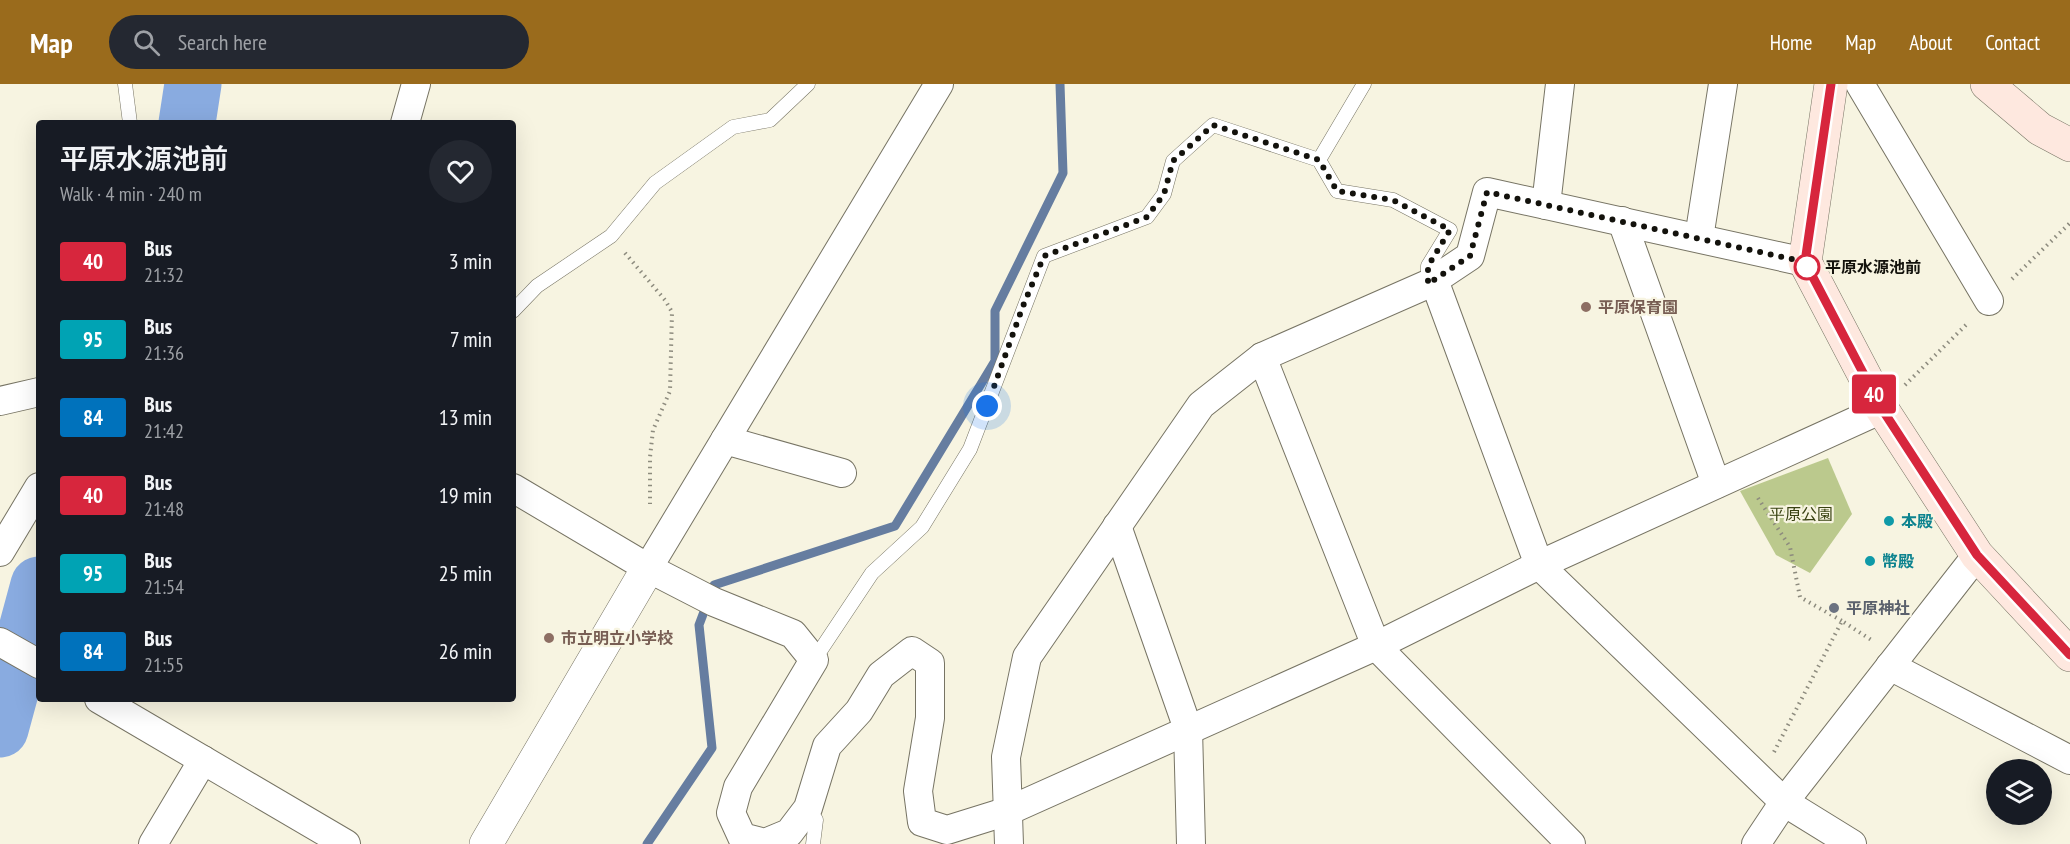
<!DOCTYPE html>
<html lang="en">
<head>
<meta charset="utf-8">
<style>
  :root { --surface:#171b24; --page:#242831; --text:#f1f3f6; --muted:#9ea1a6; --accent:#9a6b1c }
  body { margin:0; font-family:"PT Sans Narrow","Noto Sans JP",sans-serif; background:var(--page); color:var(--text); height:100vh; display:flex; flex-direction:column; font-size:22px; white-space:nowrap }
  * { box-sizing:border-box; margin:0 }
  p { font-size:20px; color:var(--muted) }
  .icon { flex:none; width:33px; height:33px; fill:none; stroke:currentColor; stroke-width:2; stroke-linecap:round; stroke-linejoin:round }
  .map { position:relative; flex:1; overflow:hidden }
  .panel { position:absolute; left:36px; top:36px; width:480px; height:582px; display:flex; flex-direction:column; background:var(--surface); border-radius:6px; box-shadow:0 6px 24px #0002 }
  .panel>* { flex:none }
  .badge { padding:0 12px; border-radius:4px; font-size:21px; line-height:39px }
  .buttons { position:absolute; left:1986px; top:675px; display:grid; gap:12px }
  .buttons a { display:grid; place-items:center; width:66px; height:66px; border-radius:50%; background:var(--surface); box-shadow:0 6px 24px #0002; font-size:30px }
  .you { position:absolute; width:30px; height:30px; margin:-15px; border:4px solid #fff; border-radius:50%; background:#1a73e8; box-shadow:0 0 0 9px #1a73e833 }
  .map>.badge { position:absolute; translate:-50% -50%; box-shadow:0 0 0 3px #fff }
  .round { display:grid; place-items:center; flex:none; width:63px; height:63px; border-radius:32px; background:var(--page) }
  .summary { display:flex; align-items:center; justify-content:space-between; height:102px; padding:0 24px }
  h1 { font-size:28px; font-weight:600; line-height:45px }
  ul { padding:0; list-style:none }
  li { display:flex; align-items:center; gap:18px; height:78px; padding:0 24px }
  li div { flex:1 }
  li b { display:block; font-size:22px }
  li em { font-style:normal }
  li .badge { min-width:66px; font-weight:700; text-align:center }
  header { display:flex; align-items:center; gap:36px; box-sizing:border-box; height:84px; padding:0 30px; background:var(--accent); color:#fff }
  header strong { font-size:28px }
  nav { display:flex; gap:33px; margin-inline-start:auto; font-size:21px }
  .search { width:420px; height:54px; background:var(--page); display:flex; align-items:center; gap:15px; box-sizing:border-box; padding:0 21px; border-radius:33px; color:var(--muted); font-size:22px }
  .map>svg:first-child { display:block }
  .green { fill:#bbc98d }
  .lines { fill:none; stroke-linecap:round; stroke-linejoin:round }
  .stream { stroke:#667da0; stroke-width:9 }
  .river { stroke:#89abe0; stroke-width:57 }
  .service-casing { stroke:#777464; stroke-width:15 }
  .minor-casing { stroke:#777464; stroke-width:30 }
  .tertiary-casing { stroke:#777464; stroke-width:34 }
  .secondary-casing { stroke:#777464; stroke-width:34 }
  .path { stroke:#8d8b7e; stroke-width:4; stroke-dasharray:1.5 4.5; stroke-linecap:butt }
  .service { stroke:#fff; stroke-width:14 }
  .minor { stroke:#fff; stroke-width:28 }
  .tertiary { stroke:#fff; stroke-width:33 }
  .secondary { stroke:#fee8df; stroke-width:33 }
  .line-casing { stroke:#fff; stroke-width:14 }
  .line { stroke:#d7263d; stroke-width:9 }
  .walk { stroke:#13120c; stroke-width:6; stroke-dasharray:0 10.8 }
  .stop-dot { fill:#fff; stroke:#d7263d; stroke-width:3 }
  .education-dot { fill:#8d6e63; stroke:#f7f4e1; stroke-width:2 }
  .culture-dot { fill:#0f9aa8; stroke:#f7f4e1; stroke-width:2 }
  .worship-dot { fill:#6b7280; stroke:#f7f4e1; stroke-width:2 }
  .labels { text-anchor:middle; stroke-width:4.5; stroke-linejoin:round; paint-order:stroke }
  .stop-label { font-size:16px; font-weight:bold; fill:#13120c; stroke:#f7f4e1; text-anchor:start }
  .education-label { font-size:16px; font-weight:bold; fill:#785e54; stroke:#f7f4e1; text-anchor:start }
  .park-label { font-size:16px; fill:#394212; stroke:#f7f4e1 }
  .culture-label { font-size:16px; font-weight:bold; fill:#0d838f; stroke:#f7f4e1; text-anchor:start }
  .worship-label { font-size:16px; font-weight:bold; fill:#5b616d; stroke:#f7f4e1; text-anchor:start }
</style>
</head>
<body>
<header>
<strong>Map</strong>
<div class="search"><svg class="icon" aria-label="search" viewBox="0 0 24 24"><circle cx="10" cy="10" r="6"/><path d="M15 15l6 6"/></svg>Search here</div>
<nav><a>Home</a><a>Map</a><a>About</a><a>Contact</a></nav>
</header>
<div class="map">
<svg width="2070" height="760" viewBox="0 0 2070 760">
  <rect width="100%" height="100%" fill="#f7f4e1"/>
  <path class="green" d="M1828 374 1852 430 1810 489 1776 471 1740 407Z"/>
  <g class="lines">
    <path class="stream" d="M647 760 712 664 699 541 714 501 895 442 995 277V227L1063 89 1060 0"/>
    <g class="river">
      <path d="M187 39 193 0"/>
      <path d="M0 645 39 501"/>
    </g>
    <defs>
      <g id="service">
        <path d="M125 0 130 39"/>
        <path d="M1319 76 1364 0"/>
        <path d="M513 227 537 202 611 152 655 99 733 43 770 36 808 0"/>
        <path d="M814 576 872 489 922 443 970 365 1044 172 1147 133 1164 110 1173 77 1213 41 1319 76 1337 107 1393 116 1450 146 1428 182V200"/>
        <path d="M808 724 816 736 813 760"/>
      </g>
      <g id="minor">
        <path d="M1860 0 1989 217"/>
        <path d="M405 39 416 0"/>
        <path d="M1546 121 1560 0"/>
        <path d="M1622 137 1716 400"/>
        <path d="M1699 154 1723 0"/>
        <path d="M1434 196 1539 481 1784 718 1852 760"/>
        <path d="M1262 273 1376 562 1571 760"/>
        <path d="M0 317 39 308"/>
        <path d="M725 356 842 389"/>
        <path d="M513 404 648 484 714 518 793 550 814 576 738 703 731 729 742 753 765 759 789 749 808 724 827 662 859 627 881 591 912 567 930 579V634L918 707 922 738 947 746 1008 727 1376 562 1539 481 1882 325"/>
        <path d="M1117 442 1188 645 1191 760"/>
        <path d="M0 468 39 403"/>
        <path d="M648 484 939 0"/>
        <path d="M0 558 39 580"/>
        <path d="M1890 582 2070 676"/>
        <path d="M99 615 346 760"/>
        <path d="M153 760 203 676"/>
        <path d="M1009 760 1006 673 1027 573 1201 321 1262 273 1428 200 1470 172 1487 108 1805 178"/>
        <path d="M1756 760 1784 718 1977 471"/>
      </g>
      <path id="tertiary" d="M486 760 648 484"/>
      <g id="secondary">
        <path d="M1831 0 1805 178 1882 325 1977 471 2070 571"/>
        <path d="M1987 0 2040 45 2070 61"/>
      </g>
    </defs>
    <use href="#service" class="service-casing"/>
    <use href="#minor" class="minor-casing"/>
    <use href="#tertiary" class="tertiary-casing"/>
    <use href="#secondary" class="secondary-casing"/>
    <g class="path">
      <path d="M625 169 665 216 672 228 670 307 653 346 650 373V420"/>
      <path d="M2012 195 2070 139"/>
      <path d="M1905 301 1968 239"/>
      <path d="M1758 414 1790 463 1800 513 1842 537"/>
      <path d="M1774 668 1842 537 1873 557"/>
    </g>
    <use href="#service" class="service"/>
    <use href="#minor" class="minor"/>
    <use href="#tertiary" class="tertiary"/>
    <use href="#secondary" class="secondary"/>
  </g>
  <g class="lines">
    <defs>
      <path id="line" d="M1831 0 1805 178 1882 325 1977 471 2070 571"/>
    </defs>
    <use href="#line" class="line-casing"/>
    <use href="#line" class="line"/>
    <path class="walk" d="M987 322 1023 222 1044 172 1147 133 1164 110 1173 77 1213 41 1319 76 1337 107 1393 116 1450 146 1428 182V200L1470 172 1487 108 1805 178 1807 183"/>
  </g>
  <circle class="stop-dot" cx="1807" cy="183" r="12"/>
  <g class="education-dot">
    <circle cx="1586" cy="223" r="6"/>
    <circle cx="549" cy="554" r="6"/>
  </g>
  <g class="culture-dot">
    <circle cx="1889" cy="437" r="6"/>
    <circle cx="1870" cy="477" r="6"/>
  </g>
  <circle class="worship-dot" cx="1834" cy="524" r="6"/>
  <g class="labels">
    <g class="stop-label">
      <text x="1825" y="189">平原水源池前</text>
    </g>
    <g class="education-label">
      <text x="1598" y="229">平原保育園</text>
      <text x="561" y="560">市立明立小学校</text>
    </g>
    <g class="park-label">
      <text x="1801" y="436">平原公園</text>
    </g>
    <g class="culture-label">
      <text x="1901" y="443">本殿</text>
      <text x="1882" y="483">幣殿</text>
    </g>
    <g class="worship-label">
      <text x="1846" y="530">平原神社</text>
    </g>
  </g>
</svg>
<div class="buttons">
<a><svg class="icon" aria-label="layers" viewBox="0 0 24 24"><path d="M12 4l9 5-9 5-9-5zM3 14l9 5 9-5"/></svg></a>
</div>
<div class="you" style="left:987px;top:322px"></div>
<b class="badge" style="left:1874px;top:310px;background:#d7263d;color:#fff">40</b>
<section class="panel">
<div class="summary"><div><h1>平原水源池前</h1><p>Walk · 4 min · 240 m</p></div><a class="round"><svg class="icon" aria-label="heart" viewBox="0 0 24 24"><path d="M12 20l-8-8c-3-5 5-10 8-4 3-6 11-1 8 4z"/></svg></a></div>
<ul>
<li><span class="badge" style="background:#d7263d;color:#fff">40</span><div><b>Bus</b><p>21:32</p></div><em>3 min</em></li>
<li><span class="badge" style="background:#00a3b4;color:#fff">95</span><div><b>Bus</b><p>21:36</p></div><em>7 min</em></li>
<li><span class="badge" style="background:#0072bc;color:#fff">84</span><div><b>Bus</b><p>21:42</p></div><em>13 min</em></li>
<li><span class="badge" style="background:#d7263d;color:#fff">40</span><div><b>Bus</b><p>21:48</p></div><em>19 min</em></li>
<li><span class="badge" style="background:#00a3b4;color:#fff">95</span><div><b>Bus</b><p>21:54</p></div><em>25 min</em></li>
<li><span class="badge" style="background:#0072bc;color:#fff">84</span><div><b>Bus</b><p>21:55</p></div><em>26 min</em></li>
</ul>
</section>
</div>
</body>
</html>
